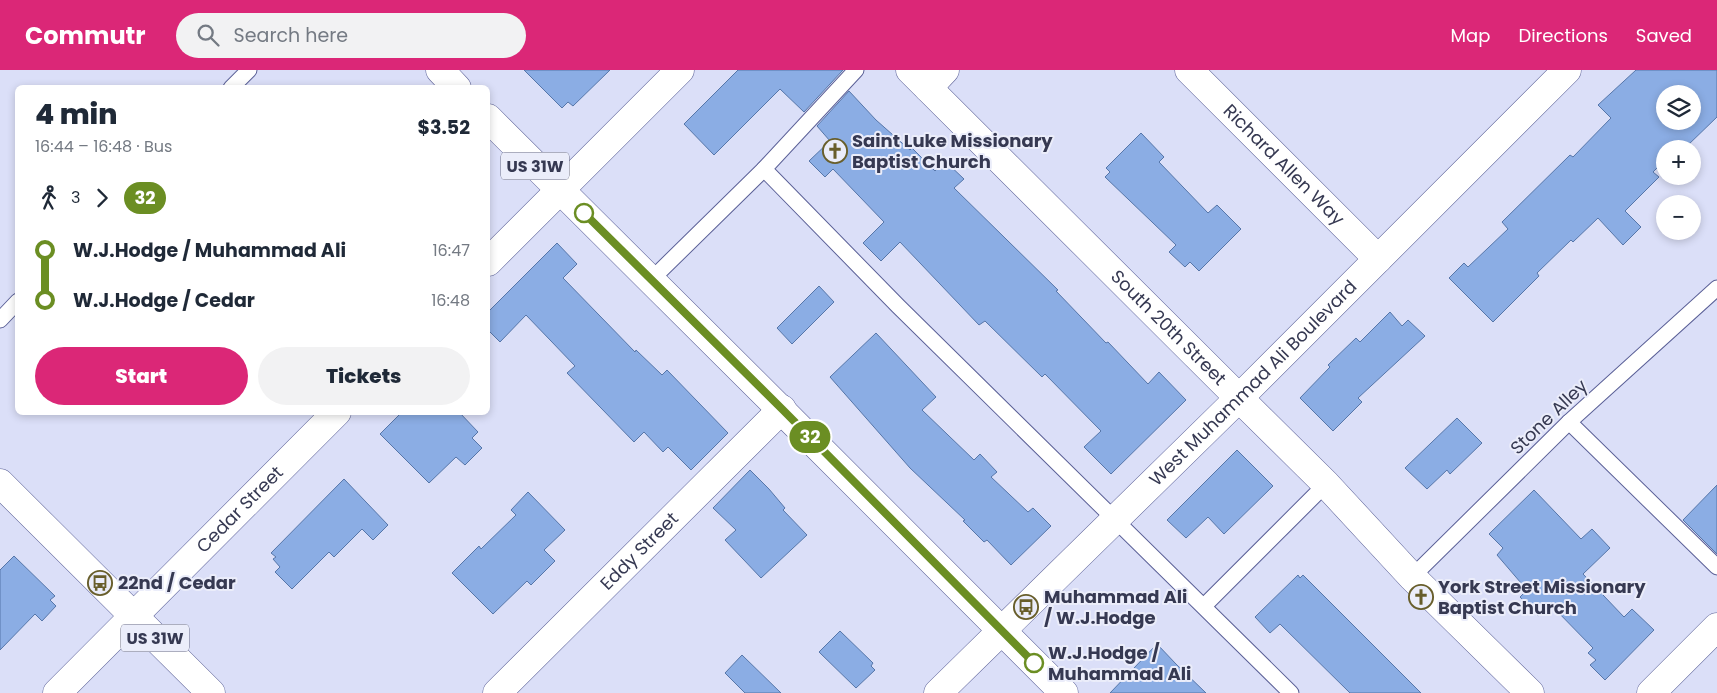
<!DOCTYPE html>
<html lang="en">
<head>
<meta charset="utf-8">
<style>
  :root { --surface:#fff; --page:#f2f2f3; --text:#1f2937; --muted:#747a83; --accent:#db2777 }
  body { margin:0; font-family:Poppins,sans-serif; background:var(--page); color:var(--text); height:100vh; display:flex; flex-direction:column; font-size:19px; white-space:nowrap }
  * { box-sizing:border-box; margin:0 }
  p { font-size:16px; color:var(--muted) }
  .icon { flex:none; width:28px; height:28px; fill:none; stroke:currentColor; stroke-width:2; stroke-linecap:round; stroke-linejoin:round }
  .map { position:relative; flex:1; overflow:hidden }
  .panel { position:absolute; left:15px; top:15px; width:475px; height:330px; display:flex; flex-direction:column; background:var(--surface); border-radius:8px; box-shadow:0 2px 8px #0003 }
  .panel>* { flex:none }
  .badge { padding:0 10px; border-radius:16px; font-size:18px; line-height:32px }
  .tools { position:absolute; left:1656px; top:15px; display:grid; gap:10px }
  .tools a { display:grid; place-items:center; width:45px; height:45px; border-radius:50%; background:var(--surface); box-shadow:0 2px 8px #0003; font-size:25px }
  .map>.badge { position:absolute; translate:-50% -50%; box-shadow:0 0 0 2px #fff }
  .legs { display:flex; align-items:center; gap:8px; height:55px; padding:0 20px; font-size:16px }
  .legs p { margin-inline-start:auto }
  .overview { display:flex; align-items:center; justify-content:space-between; height:85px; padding:0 20px }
  h1 { font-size:28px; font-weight:800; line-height:38px }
  .cta { display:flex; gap:10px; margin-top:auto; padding:10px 20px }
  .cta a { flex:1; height:58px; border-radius:30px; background:var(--accent); color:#fff; font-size:20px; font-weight:800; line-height:58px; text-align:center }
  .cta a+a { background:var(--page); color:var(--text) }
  ul { padding:0 20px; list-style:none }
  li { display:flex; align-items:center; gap:18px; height:50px; font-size:19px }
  li i { display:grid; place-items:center; width:8px; height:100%; margin:0 6px; background:currentColor }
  li i::after { content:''; width:12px; height:12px; margin:-6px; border:4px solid; border-radius:50%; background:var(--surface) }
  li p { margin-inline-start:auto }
  li:first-child i { background:linear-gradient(#0000 50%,currentColor 0) }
  li:last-child i { background:linear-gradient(currentColor 50%,#0000 0) }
  header { display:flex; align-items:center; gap:30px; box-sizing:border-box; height:70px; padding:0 25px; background:var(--accent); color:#fff }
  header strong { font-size:24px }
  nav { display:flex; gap:28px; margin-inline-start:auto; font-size:18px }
  .search { width:350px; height:45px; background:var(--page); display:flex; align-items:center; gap:12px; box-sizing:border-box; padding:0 18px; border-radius:28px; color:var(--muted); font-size:19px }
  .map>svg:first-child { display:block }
  .building { fill:#8bade4; stroke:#5676a9; fill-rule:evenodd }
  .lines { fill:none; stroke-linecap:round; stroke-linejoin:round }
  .lane-casing { stroke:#5b6097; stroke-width:17 }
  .street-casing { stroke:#5b6097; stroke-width:29 }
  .secondary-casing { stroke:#5b6097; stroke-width:29 }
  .primary-casing { stroke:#5b6097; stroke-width:29 }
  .lane { stroke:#fff; stroke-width:15 }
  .street { stroke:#fff; stroke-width:28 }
  .secondary { stroke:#fff; stroke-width:28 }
  .primary { stroke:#fff; stroke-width:28 }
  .line-1-casing { stroke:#fff; stroke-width:11 }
  .line-1 { stroke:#6b8e23; stroke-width:8 }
  .stop-1-dot { fill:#fff; stroke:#6b8e23; stroke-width:2.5 }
  .labels { text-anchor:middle; stroke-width:4; stroke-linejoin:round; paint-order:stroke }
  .shield { fill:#ebedfa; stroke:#6c6f84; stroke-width:1 }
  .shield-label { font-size:16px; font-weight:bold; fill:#363952 }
  .poi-label { font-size:18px; font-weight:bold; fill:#363952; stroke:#ebedfa; text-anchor:start }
  .street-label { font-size:18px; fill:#363952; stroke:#ebedfa }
  .stop-label { font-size:18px; font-weight:bold; fill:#363952; stroke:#ebedfa; text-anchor:start }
</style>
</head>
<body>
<header>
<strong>Commutr</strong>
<div class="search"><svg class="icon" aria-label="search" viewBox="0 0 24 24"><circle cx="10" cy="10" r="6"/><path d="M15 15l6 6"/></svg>Search here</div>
<nav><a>Map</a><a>Directions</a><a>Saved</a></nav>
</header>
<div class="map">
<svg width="1717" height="623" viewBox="0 0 1717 623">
  <rect width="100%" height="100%" fill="#dbdff8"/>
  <g class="building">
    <path d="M524 0H610L573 36 568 32 562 38Z"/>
    <path d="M738 0H843L804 42 780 19 714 85 684 54Z"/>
    <path d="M1636 0H1717V47L1687 76 1684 72 1677 79H1665V90L1653 102 1659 107 1625 141 1641 157 1623 175 1598 148 1573 172 1571 170 1537 203 1539 206 1493 252 1449 208 1464 193 1468 197 1508 159 1502 152 1570 85 1573 87 1611 48 1598 35ZM1665 24H1692V51H1665Z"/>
    <path d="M849 21 876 50 910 80 912 78 935 101 945 91 964 109 954 118 1058 220 1056 221 1106 273 1108 272 1148 314 1159 302 1186 330 1111 404 1084 377 1101 361 1045 304 1042 307 985 251 979 255 900 172 881 191 863 173 884 152 833 99 825 107 809 91 830 71 817 56Z"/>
    <path d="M1141 63 1164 87 1159 92 1208 143 1217 135 1241 159 1199 201 1190 192 1185 197 1169 182 1176 175 1105 107 1110 102 1106 98Z"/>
    <path d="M557 173 577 194 563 208 635 282 636 280 662 305 667 300 728 363 691 400 668 377 663 382 644 362 634 372 567 303 575 296 526 245 500 272 488 260V242Z"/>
    <path d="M819 216 834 232 792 274 777 258Z"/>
    <path d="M1390 242 1402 256 1408 250 1425 266 1358 328 1362 332 1333 361 1300 328 1330 297 1328 295 1356 268 1360 272Z"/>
    <path d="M876 263 936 327 922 340 974 390 980 384 997 402 991 407 1028 442 1033 438 1051 456 1011 495 987 470 984 472 963 451 965 450 910 398 830 307Z"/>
    <path d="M402 342H459L478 362 472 368 482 378 465 395 456 387 429 413 380 364Z"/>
    <path d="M1457 348 1482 373 1450 404 1447 400 1427 419 1405 398Z"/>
    <path d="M1237 380 1273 416 1224 464 1208 447 1186 468 1167 450Z"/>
    <path d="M750 400 769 419 785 438 783 440 807 465 761 508 725 470 736 460 713 438Z"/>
    <path d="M344 409 388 455 373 470 362 459 334 487 329 482 292 519 275 502 280 497 273 489 276 487 271 483Z"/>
    <path d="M1717 415V484L1683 450Z"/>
    <path d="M1534 420 1581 469 1592 459 1610 478 1583 504 1624 547 1632 539 1654 560 1605 610 1590 595 1596 590 1588 583 1593 578 1551 535 1538 546 1520 527 1527 520 1497 485 1503 478 1489 464Z"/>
    <path d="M528 422 565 460 544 480 555 491 531 515 527 511 493 544 452 503 479 476 481 479 516 445 511 440Z"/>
    <path d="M14 486 55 526 50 530 56 536 42 551 35 544 0 580V500Z"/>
    <path d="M1298 505 1300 508 1303 505 1421 623H1350L1280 554 1270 563 1255 547Z"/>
    <path d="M840 561 873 593 871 596 875 600 856 618 819 582Z"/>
    <path d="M1157 574 1176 594 1206 623H1110Z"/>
    <path d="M742 585 781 623H745L725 603Z"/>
  </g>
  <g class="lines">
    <defs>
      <g id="lane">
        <path d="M856 0 764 99 898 236 1291 623"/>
        <path d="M231 18 249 0"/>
        <path d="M651 210 764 99"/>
        <path d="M0 250 18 231"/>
        <path d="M1569 352 1717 497"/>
        <path d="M1412 507 1569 352 1717 218"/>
        <path d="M1204 536 1326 414"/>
      </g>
      <g id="street">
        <path id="s1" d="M910 0 1239 328 1326 414 1412 507 1530 623"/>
        <path id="s2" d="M1189 0 1378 189"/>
        <path d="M928 18 945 0"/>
        <path d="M488 192 680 0"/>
        <path id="s3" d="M57 623 337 342"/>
        <path id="s4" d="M497 623 782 339"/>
        <path d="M1651 623 1717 557"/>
      </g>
      <g id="secondary">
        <path id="s5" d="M938 623 1239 328 1567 0"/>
      </g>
      <g id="primary">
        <path d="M440 0 457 18"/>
        <path d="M488 48C680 240 873 430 1064 623"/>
        <path d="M0 413 211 623"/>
      </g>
    </defs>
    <use href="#lane" class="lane-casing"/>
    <use href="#street" class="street-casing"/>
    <use href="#secondary" class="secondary-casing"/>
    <use href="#primary" class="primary-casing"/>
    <use href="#lane" class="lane"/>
    <use href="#street" class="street"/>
    <use href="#secondary" class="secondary"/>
    <use href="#primary" class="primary"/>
  </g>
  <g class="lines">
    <defs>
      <path id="line-1" d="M584 143 782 339 1034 593"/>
    </defs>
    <use href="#line-1" class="line-1-casing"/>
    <use href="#line-1" class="line-1"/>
  </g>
  <defs>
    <symbol id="church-ring" viewBox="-11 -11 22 22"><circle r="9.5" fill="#ebedfa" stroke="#685e2b" stroke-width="1.5"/><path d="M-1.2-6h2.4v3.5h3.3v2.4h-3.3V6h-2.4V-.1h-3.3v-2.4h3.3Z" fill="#685e2b"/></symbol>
    <symbol id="bus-ring" viewBox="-11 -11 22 22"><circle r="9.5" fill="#ebedfa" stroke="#685e2b" stroke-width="1.5"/><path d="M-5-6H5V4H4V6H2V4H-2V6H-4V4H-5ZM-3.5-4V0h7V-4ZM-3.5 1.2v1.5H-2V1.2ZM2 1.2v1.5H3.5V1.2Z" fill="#685e2b"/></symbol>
  </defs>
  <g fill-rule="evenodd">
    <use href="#church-ring" x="821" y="67" width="28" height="28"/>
    <use href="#bus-ring" x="86" y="499" width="28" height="28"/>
    <use href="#church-ring" x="1407" y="513" width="28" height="28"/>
    <use href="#bus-ring" x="1012" y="523" width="28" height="28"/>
  </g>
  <g class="stop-1-dot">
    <circle cx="584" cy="143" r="9"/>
    <circle cx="1034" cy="593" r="9"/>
  </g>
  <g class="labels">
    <g class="shield">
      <rect x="501" y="82.5" width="68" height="27" rx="4"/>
      <rect x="121" y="554.5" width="68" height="27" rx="4"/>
    </g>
    <g class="shield-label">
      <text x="535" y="102">US 31W</text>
      <text x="155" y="574">US 31W</text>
    </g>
    <g class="poi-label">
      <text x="852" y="77">Saint Luke Missionary<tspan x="852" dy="21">Baptist Church</tspan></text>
      <text x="118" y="519">22nd / Cedar</text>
      <text x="1438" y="523">York Street Missionary<tspan x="1438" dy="21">Baptist Church</tspan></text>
      <text x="1044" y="533">Muhammad Ali<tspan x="1044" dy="21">/ W.J.Hodge</tspan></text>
    </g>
    <g class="street-label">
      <text dy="6" stroke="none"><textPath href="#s2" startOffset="134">Richard Allen Way</textPath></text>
      <text dy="6" stroke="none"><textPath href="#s1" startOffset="365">South 20th Street</textPath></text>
      <text dy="6" stroke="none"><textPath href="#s5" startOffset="442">West Muhammad Ali Boulevard</textPath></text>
      <text transform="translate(1549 347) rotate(-44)" y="6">Stone Alley</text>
      <text dy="6" stroke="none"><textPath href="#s3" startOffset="259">Cedar Street</textPath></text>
      <text dy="6" stroke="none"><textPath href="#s4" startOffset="201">Eddy Street</textPath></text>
    </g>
    <g class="stop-label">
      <text x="1048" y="589">W.J.Hodge /<tspan x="1048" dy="21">Muhammad Ali</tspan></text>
    </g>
  </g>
</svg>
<div class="tools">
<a><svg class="icon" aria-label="layers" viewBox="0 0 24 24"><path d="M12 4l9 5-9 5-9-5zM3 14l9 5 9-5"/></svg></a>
<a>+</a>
<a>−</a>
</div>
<b class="badge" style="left:810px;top:367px;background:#6b8e23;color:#fff">32</b>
<section class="panel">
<div class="overview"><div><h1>4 min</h1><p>16:44 – 16:48 · Bus</p></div><b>$3.52</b></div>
<div class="legs"><svg class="icon" aria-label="walk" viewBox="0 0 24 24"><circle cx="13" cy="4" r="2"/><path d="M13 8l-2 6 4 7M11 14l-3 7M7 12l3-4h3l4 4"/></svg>3<svg class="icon" aria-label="forward" viewBox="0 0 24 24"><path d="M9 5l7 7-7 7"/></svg><b class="badge" style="background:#6b8e23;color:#fff">32</b></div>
<ul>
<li><i style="color:#6b8e23"></i><b>W.J.Hodge / Muhammad Ali</b><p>16:47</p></li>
<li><i style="color:#6b8e23"></i><b>W.J.Hodge / Cedar</b><p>16:48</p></li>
</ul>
<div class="cta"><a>Start</a><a>Tickets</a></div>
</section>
</div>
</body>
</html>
